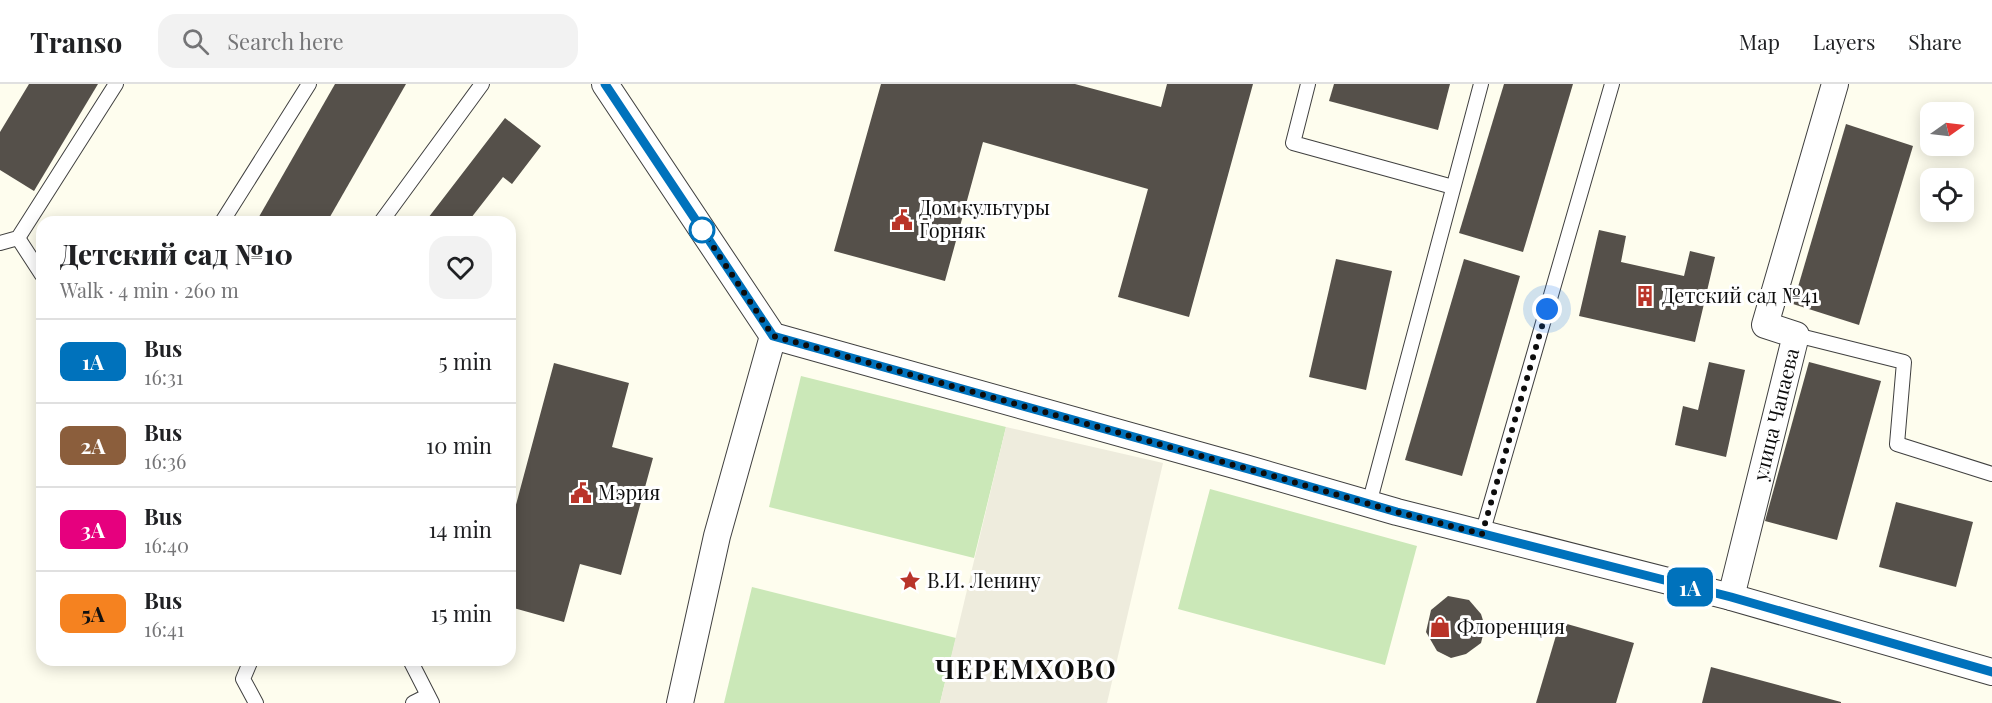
<!DOCTYPE html>
<html lang="en">
<head>
<meta charset="utf-8">
<style>
  :root { --surface:#fff; --page:#f2f2f2; --text:#202124; --muted:#757577; --line:#e0e0e0 }
  body { margin:0; font-family:"Playfair Display",serif; background:var(--page); color:var(--text); height:100vh; display:flex; flex-direction:column; font-size:22px; white-space:nowrap }
  * { box-sizing:border-box; margin:0 }
  p { font-size:20px; color:var(--muted) }
  .icon { flex:none; width:33px; height:33px; fill:none; stroke:currentColor; stroke-width:2; stroke-linecap:round; stroke-linejoin:round }
  .map { position:relative; flex:1; overflow:hidden }
  .drawer { position:absolute; left:36px; top:132px; width:480px; height:450px; display:flex; flex-direction:column; background:var(--surface); border-radius:18px; box-shadow:0 3px 15px #0003 }
  .drawer>* { flex:none }
  .badge { padding:0 12px; border-radius:9px; font-size:21px; line-height:39px }
  .needle { width:39px; rotate:76deg }
  .buttons { position:absolute; left:1920px; top:18px; display:grid; gap:12px }
  .buttons a { display:grid; place-items:center; width:54px; height:54px; border-radius:12px; background:var(--surface); box-shadow:0 3px 15px #0003; font-size:30px }
  .you { position:absolute; width:30px; height:30px; margin:-15px; border:4px solid #fff; border-radius:50%; background:#1a73e8; box-shadow:0 0 0 9px #1a73e833 }
  .map>.badge { position:absolute; translate:-50% -50%; box-shadow:0 0 0 3px #fff }
  .round { display:grid; place-items:center; flex:none; width:63px; height:63px; border-radius:18px; background:var(--page) }
  .headline { display:flex; align-items:center; justify-content:space-between; height:102px; padding:0 24px }
  h1 { font-size:28px; font-weight:800; line-height:45px }
  ul { padding:0; list-style:none }
  li { display:flex; align-items:center; gap:18px; height:84px; padding:0 24px; border-top:2px solid var(--line) }
  li div { flex:1 }
  li b { display:block; font-size:22px }
  li em { font-style:normal }
  li .badge { min-width:66px; font-weight:700; text-align:center }
  header { display:flex; align-items:center; gap:36px; box-sizing:border-box; height:84px; padding:0 30px; background:var(--surface); border-bottom:2px solid var(--line) }
  header strong { font-size:28px }
  nav { display:flex; gap:33px; margin-inline-start:auto; font-size:21px }
  .search { width:420px; height:54px; background:var(--page); display:flex; align-items:center; gap:15px; box-sizing:border-box; padding:0 21px; border-radius:18px; color:var(--muted); font-size:22px }
  .map>svg:first-child { display:block }
  .green { fill:#cbe8b8 }
  .plaza { fill:#eeecdd }
  .building { fill:#55504a }
  .lines { fill:none; stroke-linecap:round; stroke-linejoin:round }
  .lane-casing { stroke:#404040; stroke-width:16 }
  .street-casing { stroke:#404040; stroke-width:28 }
  .lane { stroke:#fff; stroke-width:14 }
  .street { stroke:#fff; stroke-width:26 }
  .line-casing { stroke:#fff; stroke-width:14 }
  .line { stroke:#0072bc; stroke-width:9 }
  .walk { stroke:#0d0d0d; stroke-width:6; stroke-dasharray:0 10.8 }
  .stop-dot { fill:#fff; stroke:#0072bc; stroke-width:3 }
  .labels { text-anchor:middle; stroke-width:6; stroke-linejoin:round; paint-order:stroke }
  .poi-label { font-size:20px; fill:#0d0d0d; stroke:#fff; text-anchor:start }
  .street-label { font-size:20px; fill:#0d0d0d; stroke:#fff }
  .district-label { font-size:26px; font-weight:bold; letter-spacing:1.5px; fill:#0d0d0d; stroke:#fff }
</style>
</head>
<body>
<header>
<strong>Transo</strong>
<div class="search"><svg class="icon" aria-label="search" viewBox="0 0 24 24"><circle cx="10" cy="10" r="6"/><path d="M15 15l6 6"/></svg>Search here</div>
<nav><a>Map</a><a>Layers</a><a>Share</a></nav>
</header>
<div class="map">
<svg width="1992" height="619" viewBox="0 0 1992 619">
  <rect width="100%" height="100%" fill="#fefdee"/>
  <g class="green">
    <path d="M801 292 1006 343 974 474 769 423Z"/>
    <path d="M1210 405 1417 462 1385 581 1178 525Z"/>
    <path d="M752 503 956 554 940 619H724Z"/>
  </g>
  <path class="plaza" d="M1006 343 1163 379 1107 619H940Z"/>
  <g class="building">
    <path d="M29 0H98L34 107 0 86V48Z"/>
    <path d="M335 0H406L327 138H256Z"/>
    <path d="M881 0H1075L1161 23 1167 0H1253L1189 233 1118 213 1148 105 983 58 945 197 834 167Z"/>
    <path d="M1334 0H1450L1438 46 1329 17Z"/>
    <path d="M1504 0H1573L1523 168 1459 149Z"/>
    <path d="M505 34 541 62 512 100 503 93 471 134 476 138H425Z"/>
    <path d="M1846 40 1913 62 1859 241 1793 220Z"/>
    <path d="M1599 146 1626 152 1621 178 1684 192 1690 167 1715 173 1695 258 1579 232Z"/>
    <path d="M1336 175 1392 187 1366 306 1309 293Z"/>
    <path d="M1464 175 1520 192 1462 392 1405 376Z"/>
    <path d="M1709 278 1745 286 1726 373 1675 361 1683 322 1698 326Z"/>
    <path d="M1809 278 1881 297 1837 456 1765 437Z"/>
    <path d="M554 279 629 299 612 363 653 374 621 491 580 480 564 538 510 523V443Z"/>
    <path d="M1896 418 1973 438 1956 503 1879 483Z"/>
    <path d="M1448 512 1469 516 1481 530 1485 543 1481 559 1466 570 1451 574 1437 567 1426 548 1431 526Z"/>
    <path d="M1560 538 1634 559 1616 619H1536Z"/>
    <path d="M1711 583 1841 618V619H1702Z"/>
  </g>
  <g class="lines">
    <defs>
      <g id="lane">
        <path d="M1308 0 1293 59 1453 103"/>
        <path d="M222 138 309 0"/>
        <path d="M381 138 482 0"/>
        <path d="M18 154 42 191"/>
        <path d="M0 159 18 154 116 0"/>
        <path d="M1796 251 1904 278 1897 360 1992 390"/>
        <path d="M1369 420 1481 0"/>
        <path d="M1482 450 1612 0"/>
        <path d="M251 576 243 595 256 619"/>
        <path d="M410 576 432 619"/>
        <path d="M413 619 427 612"/>
      </g>
      <g id="street">
        <path d="M605 0 773 252 1245 384 1397 428 1731 513 1992 588"/>
        <path id="s1" d="M1731 513 1796 251 1765 241 1835 0"/>
        <path d="M680 619 717 452 773 252"/>
      </g>
    </defs>
    <use href="#lane" class="lane-casing"/>
    <use href="#street" class="street-casing"/>
    <use href="#lane" class="lane"/>
    <use href="#street" class="street"/>
  </g>
  <g class="lines">
    <defs>
      <path id="line" d="M605 0 773 252 1266 390 1397 428 1731 513 1992 588"/>
    </defs>
    <use href="#line" class="line-casing"/>
    <use href="#line" class="line"/>
    <path class="walk" d="M702 146 773 252 1266 390 1397 428 1482 450 1547 225"/>
  </g>
  <defs>
    <symbol id="civic-bare" viewBox="-9 -9 18 18"><path d="M-.6-6.5H3V-4.5H.6V-3L4-1V1h2V6H-6V1h2V-1L-.6-3ZM-1.2 2.5V6h2.4V2.5Z" fill="#b93429" stroke="#fff" stroke-width="2.5" paint-order="stroke"/></symbol>
    <symbol id="building-bare" viewBox="-9 -9 18 18"><path d="M-4-6H4V6H1V3H-1V6H-4ZM-2.5-4.3h1.7v1.8h-1.7ZM.8-4.3h1.7v1.8H.8ZM-2.5-1h1.7V.8h-1.7ZM.8-1h1.7V.8H.8Z" fill="#b93429" stroke="#fff" stroke-width="2.5" paint-order="stroke"/></symbol>
    <symbol id="sight-bare" viewBox="-9 -9 18 18"><path d="M0-6L1.8-2.2L6-1.7L2.9 1.2L3.7 5.4L0 3.3L-3.7 5.4L-2.9 1.2L-6-1.7L-1.8-2.2Z" fill="#b93429" stroke="#fff" stroke-width="2.5" paint-order="stroke"/></symbol>
    <symbol id="shop-bare" viewBox="-9 -9 18 18"><path d="M-5-2.5h2.3a2.7 3.5 0 0 1 5.4 0H5L5.5 6h-11ZM-1.5-2.5h3a1.5 2.3 0 0 0-3 0Z" fill="#b93429" stroke="#fff" stroke-width="2.5" paint-order="stroke"/></symbol>
  </defs>
  <g fill-rule="evenodd">
    <use href="#civic-bare" x="887" y="121" width="30" height="30"/>
    <use href="#building-bare" x="1630" y="197" width="30" height="30"/>
    <use href="#civic-bare" x="566" y="394" width="30" height="30"/>
    <use href="#sight-bare" x="895" y="482" width="30" height="30"/>
    <use href="#shop-bare" x="1425" y="528" width="30" height="30"/>
  </g>
  <circle class="stop-dot" cx="702" cy="146" r="12"/>
  <g class="labels">
    <g class="poi-label">
      <text x="919" y="131">Дом культуры<tspan x="919" dy="23">Горняк</tspan></text>
      <text x="1662" y="219">Детский сад №41</text>
      <text x="598" y="416">Мэрия</text>
      <text x="927" y="504">В.И. Ленину</text>
      <text x="1457" y="550">Флоренция</text>
    </g>
    <g class="street-label">
      <text dy="7" stroke="none"><textPath href="#s1" startOffset="188">улица Чапаева</textPath></text>
    </g>
    <g class="district-label">
      <text x="1026" y="595">ЧЕРЕМХОВО</text>
    </g>
  </g>
</svg>
<div class="buttons">
<a><svg class="needle" viewBox="-14 -14 28 28"><path d="M0-13l5 13h-10z" fill="#e53935"/><path d="M0 13l5-13h-10z" fill="#757577"/></svg></a>
<a><svg class="icon" aria-label="locate" viewBox="0 0 24 24"><circle cx="12" cy="12" r="6"/><path d="M12 2v4M12 18v4M2 12h4M18 12h4"/></svg></a>
</div>
<div class="you" style="left:1547px;top:225px"></div>
<b class="badge" style="left:1690px;top:503px;background:#0072bc;color:#fff">1А</b>
<section class="drawer">
<div class="headline"><div><h1>Детский сад №10</h1><p>Walk · 4 min · 260 m</p></div><a class="round"><svg class="icon" aria-label="heart" viewBox="0 0 24 24"><path d="M12 20l-8-8c-3-5 5-10 8-4 3-6 11-1 8 4z"/></svg></a></div>
<ul>
<li><span class="badge" style="background:#0072bc;color:#fff">1А</span><div><b>Bus</b><p>16:31</p></div><em>5 min</em></li>
<li><span class="badge" style="background:#8b5e3c;color:#fff">2А</span><div><b>Bus</b><p>16:36</p></div><em>10 min</em></li>
<li><span class="badge" style="background:#e6007e;color:#fff">3А</span><div><b>Bus</b><p>16:40</p></div><em>14 min</em></li>
<li><span class="badge" style="background:#f58220;color:#111">5А</span><div><b>Bus</b><p>16:41</p></div><em>15 min</em></li>
</ul>
</section>
</div>
</body>
</html>
